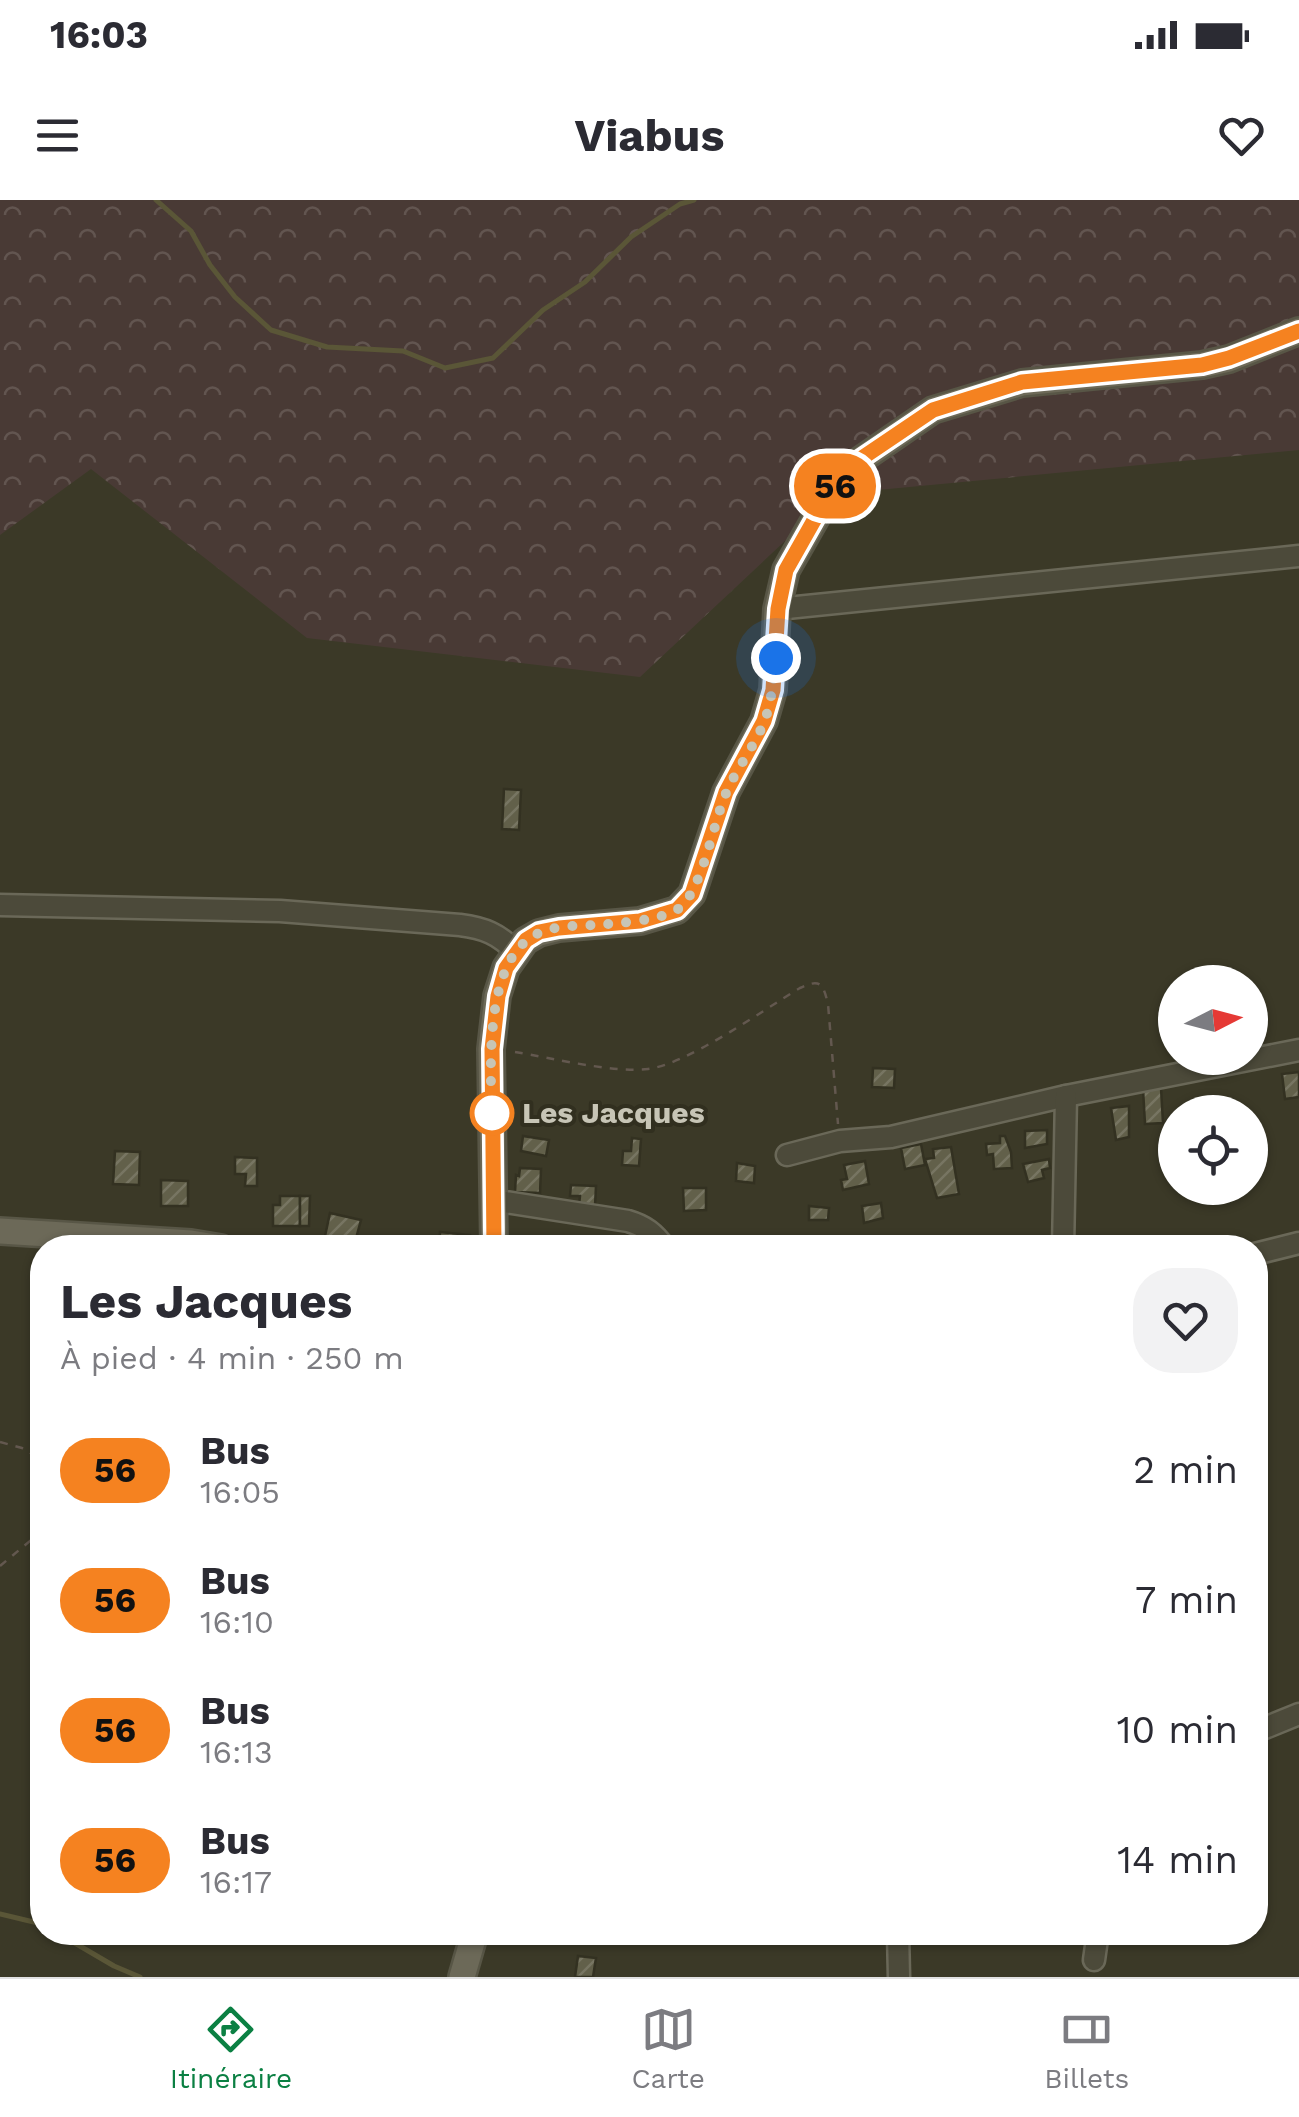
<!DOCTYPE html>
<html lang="fr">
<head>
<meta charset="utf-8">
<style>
  :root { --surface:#fff; --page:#f2f2f3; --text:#2b2b33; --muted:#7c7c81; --line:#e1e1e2; --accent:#0b8043 }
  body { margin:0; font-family:"Work Sans",sans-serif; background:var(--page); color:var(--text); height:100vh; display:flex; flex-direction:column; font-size:38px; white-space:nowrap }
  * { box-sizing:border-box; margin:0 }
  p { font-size:32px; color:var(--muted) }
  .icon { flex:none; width:55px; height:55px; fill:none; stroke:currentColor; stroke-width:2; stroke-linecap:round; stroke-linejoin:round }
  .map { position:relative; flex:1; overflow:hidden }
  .sheet { position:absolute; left:30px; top:1035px; width:1238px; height:710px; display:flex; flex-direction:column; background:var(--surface); border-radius:40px; box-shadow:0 2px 8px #0004 }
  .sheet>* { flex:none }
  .badge { padding:0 20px; border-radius:32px; font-size:35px; line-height:65px }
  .needle { width:65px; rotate:84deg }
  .fabs { position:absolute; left:1158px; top:765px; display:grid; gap:20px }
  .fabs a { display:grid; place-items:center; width:110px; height:110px; border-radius:50%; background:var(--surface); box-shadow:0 2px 8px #0004; font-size:50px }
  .you { position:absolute; width:50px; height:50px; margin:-25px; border:8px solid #fff; border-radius:50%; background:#1a73e8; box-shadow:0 0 0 15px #1a73e833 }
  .map>.badge { position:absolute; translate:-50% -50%; box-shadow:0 0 0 5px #fff }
  .round { display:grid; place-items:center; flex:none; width:105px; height:105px; border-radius:40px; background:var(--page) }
  .head { display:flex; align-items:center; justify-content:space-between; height:170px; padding:0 30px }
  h1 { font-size:48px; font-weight:700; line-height:75px }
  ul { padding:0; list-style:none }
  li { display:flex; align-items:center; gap:30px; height:130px; padding:0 30px }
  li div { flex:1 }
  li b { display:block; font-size:38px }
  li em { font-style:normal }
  li .badge { min-width:110px; font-weight:700; text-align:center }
  .status { display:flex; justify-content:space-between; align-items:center; height:70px; padding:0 50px; background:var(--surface); direction:ltr }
  .status svg { height:28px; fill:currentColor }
  header { display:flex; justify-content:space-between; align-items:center; height:130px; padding:0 30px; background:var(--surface); font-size:45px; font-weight:700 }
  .dock { display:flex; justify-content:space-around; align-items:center; height:140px; border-top:2px solid var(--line); background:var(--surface); font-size:28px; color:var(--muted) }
  .dock a { display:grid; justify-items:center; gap:5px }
  .dock .current { color:var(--accent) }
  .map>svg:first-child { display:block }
  .forest { fill:url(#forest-crowns) }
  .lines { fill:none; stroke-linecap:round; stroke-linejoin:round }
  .stream { stroke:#5a5637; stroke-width:5 }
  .building { fill:url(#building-hatch); stroke:#333121; stroke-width:2.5 }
  .minor-casing { stroke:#6a6858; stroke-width:25 }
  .major-casing { stroke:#585646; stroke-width:30 }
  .path { stroke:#63584f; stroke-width:2.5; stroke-dasharray:8 8; stroke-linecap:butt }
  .minor { stroke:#4c4a3a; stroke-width:20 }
  .major { stroke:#6c6958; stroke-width:25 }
  .line-casing { stroke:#fff; stroke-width:22 }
  .line { stroke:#f58220; stroke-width:15 }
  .walk { stroke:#c7c5b6; stroke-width:10; stroke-dasharray:0 18 }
  .stop-dot { fill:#fff; stroke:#f58220; stroke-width:5 }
  .labels { text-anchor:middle; stroke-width:8; stroke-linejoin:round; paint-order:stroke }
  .stop-label { font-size:30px; font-weight:bold; fill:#c7c5b6; stroke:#312f1f; text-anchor:start }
</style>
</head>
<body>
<div class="status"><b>16:03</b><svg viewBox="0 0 49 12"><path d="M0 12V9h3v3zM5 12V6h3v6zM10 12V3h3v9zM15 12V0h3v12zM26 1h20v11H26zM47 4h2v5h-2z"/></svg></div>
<header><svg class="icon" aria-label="menu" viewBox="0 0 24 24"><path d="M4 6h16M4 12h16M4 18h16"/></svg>Viabus<svg class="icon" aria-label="heart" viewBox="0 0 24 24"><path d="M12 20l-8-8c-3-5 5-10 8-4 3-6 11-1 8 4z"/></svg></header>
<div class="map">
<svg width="1299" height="1777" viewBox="0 0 1299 1777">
  <defs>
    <pattern id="forest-crowns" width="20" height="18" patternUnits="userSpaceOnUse" patternTransform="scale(2.5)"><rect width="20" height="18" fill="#493a35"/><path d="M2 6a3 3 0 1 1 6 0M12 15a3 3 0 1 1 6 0" fill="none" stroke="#625550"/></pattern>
    <pattern id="building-hatch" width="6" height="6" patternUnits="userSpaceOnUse" patternTransform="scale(2.5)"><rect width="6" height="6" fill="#62604a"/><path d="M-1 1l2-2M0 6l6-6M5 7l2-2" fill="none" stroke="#777562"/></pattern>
  </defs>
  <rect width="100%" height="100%" fill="#3b3927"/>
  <path class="forest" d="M0 0H1299V250L835 294 640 477 307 438 91 269 0 335Z"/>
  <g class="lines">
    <g class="stream">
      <path d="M156 0 191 31 210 65 235 97 271 130 327 147 403 151 445 168 493 158 543 110 585 82 631 37 680 4 694 0"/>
      <path d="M0 1714 42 1724"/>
      <path d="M56 1732 114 1766 140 1777"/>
    </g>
  </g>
  <g class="building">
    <path d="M504 589 521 590 519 630 502 629Z"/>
    <path d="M873 868 895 869 894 888 872 887Z"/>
    <path d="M1299 872V897L1285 899 1282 874Z"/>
    <path d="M1161 888 1163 923 1145 924 1143 889Z"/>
    <path d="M1129 906V937L1116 940 1111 908Z"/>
    <path d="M1047 930V944L1025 948V931Z"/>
    <path d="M523 936 549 940 546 956 521 951Z"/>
    <path d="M1000 936H1005L1011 952 1012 968 994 969 993 954 987 955 986 944 1000 943Z"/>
    <path d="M632 938 641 939 639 966 622 965 623 951H631Z"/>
    <path d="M921 944 925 965 905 969 901 948Z"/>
    <path d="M951 947 959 994 937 998 925 959 934 958 933 949Z"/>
    <path d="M115 951 140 952 139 985 113 984Z"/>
    <path d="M235 957 257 958V986H245L246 974H235Z"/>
    <path d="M1049 959 1050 968 1042 970 1044 978 1028 982 1023 964Z"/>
    <path d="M865 961 869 984 843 990 841 980 847 979 844 965Z"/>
    <path d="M737 963 755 966 754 983 736 981Z"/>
    <path d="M520 968 541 969 540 993 515 992 516 975 519 976Z"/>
    <path d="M161 980 188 981V1006H161Z"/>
    <path d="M571 985 596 986 595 1006 579 1005 580 996H570Z"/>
    <path d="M683 988H706V1010L684 1011Z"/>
    <path d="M280 996H300V1026H273V1005H280Z"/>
    <path d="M300 996H310L309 1026H300Z"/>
    <path d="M881 1003 883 1018 864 1023 862 1006Z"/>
    <path d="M809 1006 829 1008 828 1020H809Z"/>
    <path d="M330 1013 361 1020 355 1042 325 1036Z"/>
    <path d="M440 1032 470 1035 469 1048H439Z"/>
    <path d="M578 1756 596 1758 593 1777H575Z"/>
  </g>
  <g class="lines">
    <defs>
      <g id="minor">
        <path d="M777 409 1299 356"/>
        <path d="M0 705 280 711 460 725C484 728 499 734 516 752"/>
        <path d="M787 955 840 941 891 937 1066 896 1299 850"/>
        <path d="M492 1000 628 1021C645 1026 654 1033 665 1048"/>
        <path d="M1063 1048 1066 896"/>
        <path d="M1255 1054 1299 1043"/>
        <path d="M1255 1532 1299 1514"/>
        <path d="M898 1732 899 1777"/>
        <path d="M1094 1760 1098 1732"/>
      </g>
      <g id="major">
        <path d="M0 1031 191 1043 221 1048"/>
        <path d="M494 1048 491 849 497 796 506 768 525 741 539 733 559 728 640 721 677 710 692 694 726 592 764 521 773 490 777 409 786 370 830 293 859 261 933 210 1022 183 1202 165 1229 159 1299 131"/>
        <path d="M462 1777 475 1732"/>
      </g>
    </defs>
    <use href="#minor" class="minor-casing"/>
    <use href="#major" class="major-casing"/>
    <g class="path">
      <path d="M515 852C552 858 612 873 648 869 688 864 763 810 800 788 821 778 823 784 828 804L838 924"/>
      <path d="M0 1242 22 1248 42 1260"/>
      <path d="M0 1366 42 1331"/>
    </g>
    <use href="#minor" class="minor"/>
    <use href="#major" class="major"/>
  </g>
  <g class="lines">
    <defs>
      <path id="line" d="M494 1048 492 849 498 796 506 768 526 740 539 732 559 728 640 721 677 710 692 694 726 592 764 521 773 490 778 409 786 370 830 292 859 260 933 210 1022 182 1202 165 1229 158 1299 131"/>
    </defs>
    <use href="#line" class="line-casing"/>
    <use href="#line" class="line"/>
    <path class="walk" d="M492 913V924C491 874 482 760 537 734 555 725 577 726 597 725 619 723 659 721 678 709 702 693 714 619 727 591 738 566 757 543 766 517 772 497 774 478 776 458"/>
  </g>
  <circle class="stop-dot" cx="492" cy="913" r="20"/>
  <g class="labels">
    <g class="stop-label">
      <text x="522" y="923">Les Jacques</text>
    </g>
  </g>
</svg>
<div class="fabs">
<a><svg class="needle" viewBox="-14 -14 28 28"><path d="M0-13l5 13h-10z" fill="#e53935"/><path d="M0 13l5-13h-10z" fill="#7c7c81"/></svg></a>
<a><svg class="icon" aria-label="locate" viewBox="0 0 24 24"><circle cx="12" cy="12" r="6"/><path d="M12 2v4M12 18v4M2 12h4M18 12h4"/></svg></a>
</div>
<div class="you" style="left:776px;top:458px"></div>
<b class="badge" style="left:835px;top:286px;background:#f58220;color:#111">56</b>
<section class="sheet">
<div class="head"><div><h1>Les Jacques</h1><p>À pied · 4 min · 250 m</p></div><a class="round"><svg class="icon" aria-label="heart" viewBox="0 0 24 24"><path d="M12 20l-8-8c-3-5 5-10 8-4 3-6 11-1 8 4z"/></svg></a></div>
<ul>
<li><span class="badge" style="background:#f58220;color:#111">56</span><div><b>Bus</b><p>16:05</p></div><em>2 min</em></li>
<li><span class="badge" style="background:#f58220;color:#111">56</span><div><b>Bus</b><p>16:10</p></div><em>7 min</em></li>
<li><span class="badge" style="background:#f58220;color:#111">56</span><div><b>Bus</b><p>16:13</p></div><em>10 min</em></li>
<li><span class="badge" style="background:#f58220;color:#111">56</span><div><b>Bus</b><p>16:17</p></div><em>14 min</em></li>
</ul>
</section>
</div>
<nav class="dock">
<a class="current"><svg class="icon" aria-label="directions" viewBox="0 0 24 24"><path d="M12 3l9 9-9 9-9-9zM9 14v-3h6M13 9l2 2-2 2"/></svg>Itinéraire</a>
<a><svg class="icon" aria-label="map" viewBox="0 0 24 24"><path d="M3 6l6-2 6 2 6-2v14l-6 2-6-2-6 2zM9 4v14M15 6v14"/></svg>Carte</a>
<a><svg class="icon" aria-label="tickets" viewBox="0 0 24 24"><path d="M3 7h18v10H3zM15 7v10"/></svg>Billets</a>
</nav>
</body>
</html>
